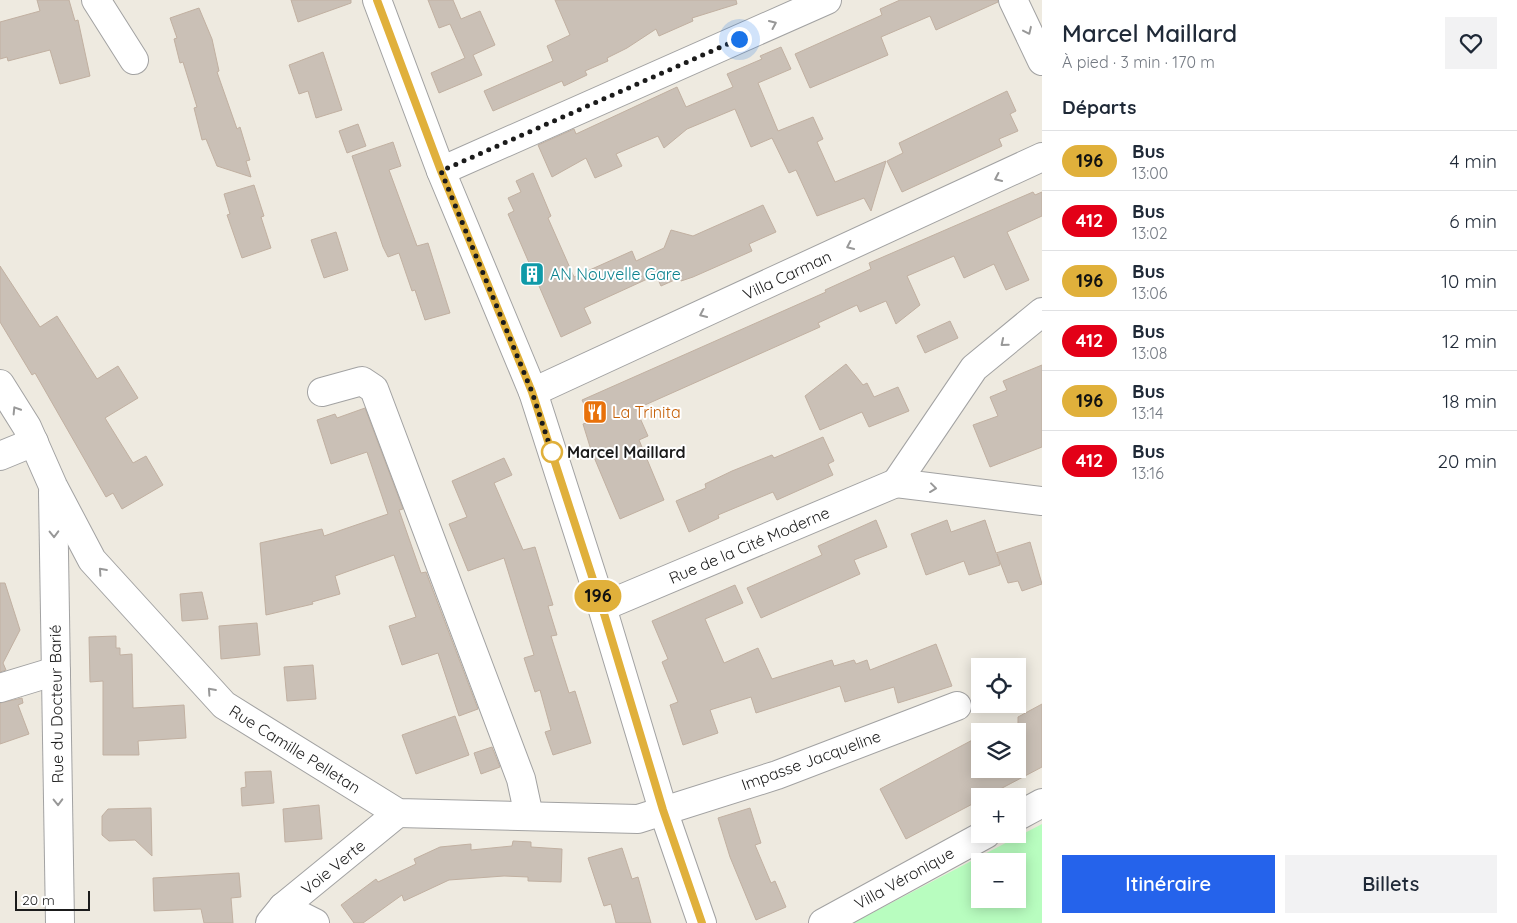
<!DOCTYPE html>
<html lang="fr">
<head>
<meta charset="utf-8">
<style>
  :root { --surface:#fff; --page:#f2f2f3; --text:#1f2937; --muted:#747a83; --line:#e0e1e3; --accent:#2563eb }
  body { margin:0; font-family:Quicksand,sans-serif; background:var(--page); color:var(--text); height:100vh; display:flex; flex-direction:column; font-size:19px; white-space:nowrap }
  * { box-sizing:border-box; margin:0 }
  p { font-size:16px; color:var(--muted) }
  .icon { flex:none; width:28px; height:28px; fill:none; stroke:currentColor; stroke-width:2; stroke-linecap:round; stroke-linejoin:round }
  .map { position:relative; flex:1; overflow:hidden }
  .drawer { display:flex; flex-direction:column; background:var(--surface); width:475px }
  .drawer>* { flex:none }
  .badge { padding:0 10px; border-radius:16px; font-size:18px; line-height:32px }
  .tools { position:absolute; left:971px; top:658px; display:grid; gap:10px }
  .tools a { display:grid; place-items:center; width:55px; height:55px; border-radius:0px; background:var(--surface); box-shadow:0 2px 12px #0003; font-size:25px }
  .scale { position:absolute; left:15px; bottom:12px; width:75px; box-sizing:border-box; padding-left:5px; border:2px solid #1b1b1b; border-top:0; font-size:14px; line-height:18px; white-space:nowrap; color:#1b1b1b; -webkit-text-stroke:4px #fff; paint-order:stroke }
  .you { position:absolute; width:25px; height:25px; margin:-12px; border:4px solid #fff; border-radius:50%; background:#1a73e8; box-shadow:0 0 0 8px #1a73e833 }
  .map>.badge { position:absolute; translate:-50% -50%; box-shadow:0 0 0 2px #fff }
  h2 { padding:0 20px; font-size:19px; line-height:45px }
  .round { display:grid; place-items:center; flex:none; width:52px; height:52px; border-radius:0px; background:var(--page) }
  .head { display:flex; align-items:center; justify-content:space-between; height:85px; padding:0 20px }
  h1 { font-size:24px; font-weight:600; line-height:38px }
  .button { display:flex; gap:10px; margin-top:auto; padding:10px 20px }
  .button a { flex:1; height:58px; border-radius:0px; background:var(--accent); color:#fff; font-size:20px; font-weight:600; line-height:58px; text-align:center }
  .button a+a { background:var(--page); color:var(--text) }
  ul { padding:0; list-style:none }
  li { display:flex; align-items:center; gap:15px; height:60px; padding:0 20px; border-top:1px solid var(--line) }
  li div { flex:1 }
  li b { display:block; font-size:19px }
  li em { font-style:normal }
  li .badge { min-width:55px; font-weight:700; text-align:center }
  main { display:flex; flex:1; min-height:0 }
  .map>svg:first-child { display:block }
  .park { fill:#b8fdbf; fill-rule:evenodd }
  .building { fill:#cac0b6; stroke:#c1b0a1 }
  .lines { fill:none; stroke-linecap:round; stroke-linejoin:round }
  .minor-casing { stroke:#a2a2a2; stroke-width:30 }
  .minor { stroke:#fff; stroke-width:28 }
  .oneway { stroke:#989898 }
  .line-casing { stroke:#fff; stroke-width:11 }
  .line { stroke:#e0b03b; stroke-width:8 }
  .walk { stroke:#1b1b1b; stroke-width:5; stroke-dasharray:0 9 }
  .stop-dot { fill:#fff; stroke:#e0b03b; stroke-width:2.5 }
  .labels { text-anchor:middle; stroke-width:4; stroke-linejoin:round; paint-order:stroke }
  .culture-label { font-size:16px; fill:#0d838f; stroke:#fff; text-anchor:start }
  .street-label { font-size:16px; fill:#1b1b1b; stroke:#fff }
  .food-label { font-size:16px; fill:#c56008; stroke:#fff; text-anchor:start }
  .stop-label { font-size:16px; font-weight:bold; fill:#1b1b1b; stroke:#fff; text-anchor:start }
</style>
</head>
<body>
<main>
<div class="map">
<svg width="1042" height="923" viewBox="0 0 1042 923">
  <rect width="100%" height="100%" fill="#eeeae0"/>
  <path class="park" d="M1042 824V923H853ZM980 861H1018V899H980Z"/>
  <g class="building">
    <path d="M37 0H69L75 21 78 20 90 76 60 84 50 50 8 61 7 57 0 59V22L40 11Z"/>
    <path d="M291 0H351V3L298 22Z"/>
    <path d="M428 0H453L461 19 480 11 495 45 473 55 482 75 439 93 431 73 465 58 450 24 439 28Z"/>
    <path d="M555 0H736L737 4 692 18 693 21 659 36 656 29 627 48 607 58 608 61 585 71 587 75 564 86 562 81 493 111 484 91 553 61 547 46 570 35Z"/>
    <path d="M900 0H998V2L936 30 930 16 881 37 888 55 810 88 795 54 882 15 880 9Z"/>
    <path d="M199 8 212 39 219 71 217 72 237 129 240 127 250 160 246 161 251 177 217 166 206 139 202 140 194 108 197 107 183 62 180 63 174 39 177 38 170 18Z"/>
    <path d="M781 47 791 69 758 83 778 131 813 117 823 139 817 142 835 182 886 161 871 211 864 198 817 216 796 170 789 173 772 138 751 147 735 109 687 129 664 148 658 136 616 154 622 166 595 178 586 158 552 177 538 145 574 129 576 134 677 87 686 107 733 87 727 74 762 59 760 56Z"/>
    <path d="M323 52 342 110 316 118 308 91 299 94 289 65Z"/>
    <path d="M1007 91 1016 111 1010 114 1018 131 999 139 1002 146 902 192 887 161 903 153 899 143Z"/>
    <path d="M358 124 366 146 347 153 339 131Z"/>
    <path d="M393 142 401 166 389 170 417 246 428 243 450 313 425 320 415 290 412 291 399 253 388 257 383 247 352 156Z"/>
    <path d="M533 173 551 216 548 218 574 277 632 251 636 261 664 248 671 230 693 236 763 205 776 232 749 244 752 251 693 277 681 281 679 278 661 286 656 275 584 308 591 323 561 337 508 214 514 211 508 198 521 192 516 181Z"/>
    <path d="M254 185 264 216 261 217 271 248 242 258 227 215 230 214 224 194Z"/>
    <path d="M1033 192 1035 195 1042 192V216L1007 232 1029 280 1006 290 994 264 964 278 954 256 907 276 920 305 896 324 886 301 860 312 857 305 818 323 820 327 636 409 648 436 639 440 664 500 620 519 591 450 583 424 592 421 582 400 826 292 825 290 871 269 869 263Z"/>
    <path d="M336 232 348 270 324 278 311 240Z"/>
    <path d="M0 266 40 327 57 316 97 379 118 366 138 398 105 418 133 463 146 456 163 485 122 509 113 493 106 497 35 373 32 375 0 322Z"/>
    <path d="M950 321 958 338 925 353 917 336Z"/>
    <path d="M846 364 863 385 867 383 874 397 898 387 909 411 869 427 862 412 820 430 805 396Z"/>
    <path d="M1042 365V447L990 467 973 425 998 416 990 397 1007 390 1003 381Z"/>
    <path d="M365 408 403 509 399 510 421 573 426 572 478 709 459 716 438 653 402 665 389 626 416 617 394 555 335 576 340 594 312 602 313 604 266 615 260 543 322 529 324 536 388 514 367 452 331 464 317 420 335 414 337 418Z"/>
    <path d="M823 437 834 461 828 464 833 475 777 500 773 492 718 515 719 518 689 532 676 501 706 488 705 484 732 471 772 455 774 458Z"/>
    <path d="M504 458 512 475 494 483 523 550 535 547 553 605 548 606 557 635 551 636 569 693 575 691 591 743 553 755 545 732 551 730 540 690 535 692 524 658 534 655 504 558 468 571 449 524 467 517 452 481Z"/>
    <path d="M876 520 887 547 854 560 860 574 761 618 747 588 822 555 818 546Z"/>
    <path d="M947 520 951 532 985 520 996 553 1030 542 1042 584 1022 591 1018 581 1008 583 997 554 1000 565 969 575 964 561 926 575 911 534Z"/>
    <path d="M0 583H5L20 630 3 663 6 670 0 672Z"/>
    <path d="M735 585 743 603 705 619 724 663 758 648 772 679 832 660 834 666 854 660 856 664 867 660 870 670 936 644 952 686 898 703 894 687 845 702 840 686 756 713 751 697 710 710 718 733 683 745 670 705 678 702 662 662 668 659 652 621Z"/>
    <path d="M202 592 208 619 182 621 180 594Z"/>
    <path d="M257 623 260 655 221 659 219 626Z"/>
    <path d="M116 636V648H120V655L132 654 133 708 184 705 186 738 138 741 139 755H103V681L90 682 89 637Z"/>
    <path d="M313 665 316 699 287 701 284 667Z"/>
    <path d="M22 698 23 703 18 705 29 734 0 744V703Z"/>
    <path d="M1042 704V767L987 796H980V800L906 839 880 789 980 736V769H1018V717Z"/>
    <path d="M455 716 469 755 416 774 402 735Z"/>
    <path d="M492 747 500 767 481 774 474 753Z"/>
    <path d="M271 771 274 803 242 806 241 788 246 787 245 772Z"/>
    <path d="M319 805 322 839 285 842 283 809Z"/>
    <path d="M151 808 152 856 135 840 109 841 102 835V816L108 809Z"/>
    <path d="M750 808 761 843 755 845 771 883 775 881 786 907 756 920 730 857 718 818Z"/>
    <path d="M513 841 531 842V847L562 849 561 882 528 881V877L504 876 449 880 404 901 402 895 363 923H354L341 905 376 879 378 882 416 864 414 859 440 847 471 844V850L512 846Z"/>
    <path d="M622 848 632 879 638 877 651 923H616L611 904 604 906 588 858Z"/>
    <path d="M239 873 241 897 231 898 233 923H204L201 909 154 911 153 878Z"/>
  </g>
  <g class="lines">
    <defs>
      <g id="minor">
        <path d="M96 0 134 60"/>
        <path d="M377 0 441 171 533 392 602 607 663 810 702 923"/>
        <path d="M1013 0 1042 61"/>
        <path d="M441 171 827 0"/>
        <path d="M1042 312 974 368 896 483 1042 501"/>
        <path d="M0 384 27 427 53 486 92 560 224 705 398 813 638 819 777 775 957 706"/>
        <path d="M322 392 362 381 374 389 521 779 529 816"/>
        <path d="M533 392 1042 157"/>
        <path d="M0 456 34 442"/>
        <path d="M53 492 60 923"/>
        <path d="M602 607 896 483"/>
        <path d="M0 688 56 671"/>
        <path d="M1018 816 1042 803"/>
        <path d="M283 907 315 923"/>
        <path d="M270 923 283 907 398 813"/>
        <path d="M823 923 986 834"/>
      </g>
    </defs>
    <use href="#minor" class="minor-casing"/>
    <use href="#minor" class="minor"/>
  </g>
  <defs><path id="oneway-chevron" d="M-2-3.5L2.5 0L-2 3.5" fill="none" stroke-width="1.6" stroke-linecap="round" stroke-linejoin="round" transform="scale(1.25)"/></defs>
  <g class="oneway">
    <use href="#oneway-chevron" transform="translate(773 24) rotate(-24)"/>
    <use href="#oneway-chevron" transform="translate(1028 31) rotate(65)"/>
    <use href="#oneway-chevron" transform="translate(998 178) rotate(155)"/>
    <use href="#oneway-chevron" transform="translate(850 246) rotate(155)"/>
    <use href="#oneway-chevron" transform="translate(703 314) rotate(155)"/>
    <use href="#oneway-chevron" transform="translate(1004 343) rotate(140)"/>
    <use href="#oneway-chevron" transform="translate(16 410) rotate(-122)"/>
    <use href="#oneway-chevron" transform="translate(933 488) rotate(7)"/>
    <use href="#oneway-chevron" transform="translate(54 534) rotate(89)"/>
    <use href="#oneway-chevron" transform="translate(102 571) rotate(-132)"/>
    <use href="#oneway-chevron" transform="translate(211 691) rotate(-132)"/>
    <use href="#oneway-chevron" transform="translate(58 802) rotate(89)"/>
  </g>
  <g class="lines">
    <defs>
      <path id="line" d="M377 0 441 171 532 392 602 607 663 810 702 923"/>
    </defs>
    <use href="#line" class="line-casing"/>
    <use href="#line" class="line"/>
    <path class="walk" d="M552 452 554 459 532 392 441 171 739 39"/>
  </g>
  <defs>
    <symbol id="building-square" viewBox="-11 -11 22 22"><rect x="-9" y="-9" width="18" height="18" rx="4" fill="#0f9aa8" stroke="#fff"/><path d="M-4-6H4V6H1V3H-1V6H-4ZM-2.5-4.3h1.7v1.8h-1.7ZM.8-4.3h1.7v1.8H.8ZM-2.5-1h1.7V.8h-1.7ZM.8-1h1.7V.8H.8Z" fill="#fff"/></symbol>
    <symbol id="restaurant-square" viewBox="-11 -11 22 22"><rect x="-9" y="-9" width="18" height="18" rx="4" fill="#e8710a" stroke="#fff"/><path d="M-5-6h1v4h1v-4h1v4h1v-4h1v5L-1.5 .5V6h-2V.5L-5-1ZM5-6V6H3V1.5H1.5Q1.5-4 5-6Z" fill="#fff"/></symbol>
  </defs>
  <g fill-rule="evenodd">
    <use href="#building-square" x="518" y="260" width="28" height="28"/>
    <use href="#restaurant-square" x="581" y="398" width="28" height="28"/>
  </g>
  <circle class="stop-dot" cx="552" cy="452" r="10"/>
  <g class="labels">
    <g class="culture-label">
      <text x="550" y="280">AN Nouvelle Gare</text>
    </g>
    <g class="street-label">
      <text transform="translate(787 275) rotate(-25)" y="6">Villa Carman</text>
      <text transform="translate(749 545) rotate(-23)" y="6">Rue de la Cité Moderne</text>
      <text transform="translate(56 704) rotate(-91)" y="6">Rue du Docteur Barié</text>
      <text transform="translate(295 749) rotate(32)" y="6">Rue Camille Pelletan</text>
      <text transform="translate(811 760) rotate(-20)" y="6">Impasse Jacqueline</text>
      <text transform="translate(333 867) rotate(-39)" y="6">Voie Verte</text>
      <text transform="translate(904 878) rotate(-29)" y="6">Villa Véronique</text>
    </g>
    <g class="food-label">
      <text x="612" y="418">La Trinita</text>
    </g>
    <g class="stop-label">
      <text x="567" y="458">Marcel Maillard</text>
    </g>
  </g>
</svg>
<div class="tools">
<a><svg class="icon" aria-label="locate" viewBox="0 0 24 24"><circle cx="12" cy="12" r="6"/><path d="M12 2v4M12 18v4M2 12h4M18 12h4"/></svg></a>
<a><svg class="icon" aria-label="layers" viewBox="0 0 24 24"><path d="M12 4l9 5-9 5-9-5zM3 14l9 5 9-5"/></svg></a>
<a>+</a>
<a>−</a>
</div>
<div class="scale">20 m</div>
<div class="you" style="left:739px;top:39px"></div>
<b class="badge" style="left:598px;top:596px;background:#e0b03b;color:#111">196</b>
</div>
<section class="drawer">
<div class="head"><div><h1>Marcel Maillard</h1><p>À pied · 3 min · 170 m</p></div><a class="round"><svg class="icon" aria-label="heart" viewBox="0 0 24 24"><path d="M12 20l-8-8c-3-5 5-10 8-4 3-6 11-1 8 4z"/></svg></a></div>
<h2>Départs</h2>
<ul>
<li><span class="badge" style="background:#e0b03b;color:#111">196</span><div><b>Bus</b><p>13:00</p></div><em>4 min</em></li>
<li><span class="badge" style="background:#e30017;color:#fff">412</span><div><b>Bus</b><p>13:02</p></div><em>6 min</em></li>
<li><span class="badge" style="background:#e0b03b;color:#111">196</span><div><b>Bus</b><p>13:06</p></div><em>10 min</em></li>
<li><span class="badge" style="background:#e30017;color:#fff">412</span><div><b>Bus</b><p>13:08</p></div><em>12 min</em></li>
<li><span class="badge" style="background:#e0b03b;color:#111">196</span><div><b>Bus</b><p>13:14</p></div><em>18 min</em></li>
<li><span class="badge" style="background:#e30017;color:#fff">412</span><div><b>Bus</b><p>13:16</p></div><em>20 min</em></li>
</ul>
<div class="button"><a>Itinéraire</a><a>Billets</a></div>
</section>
</main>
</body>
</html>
